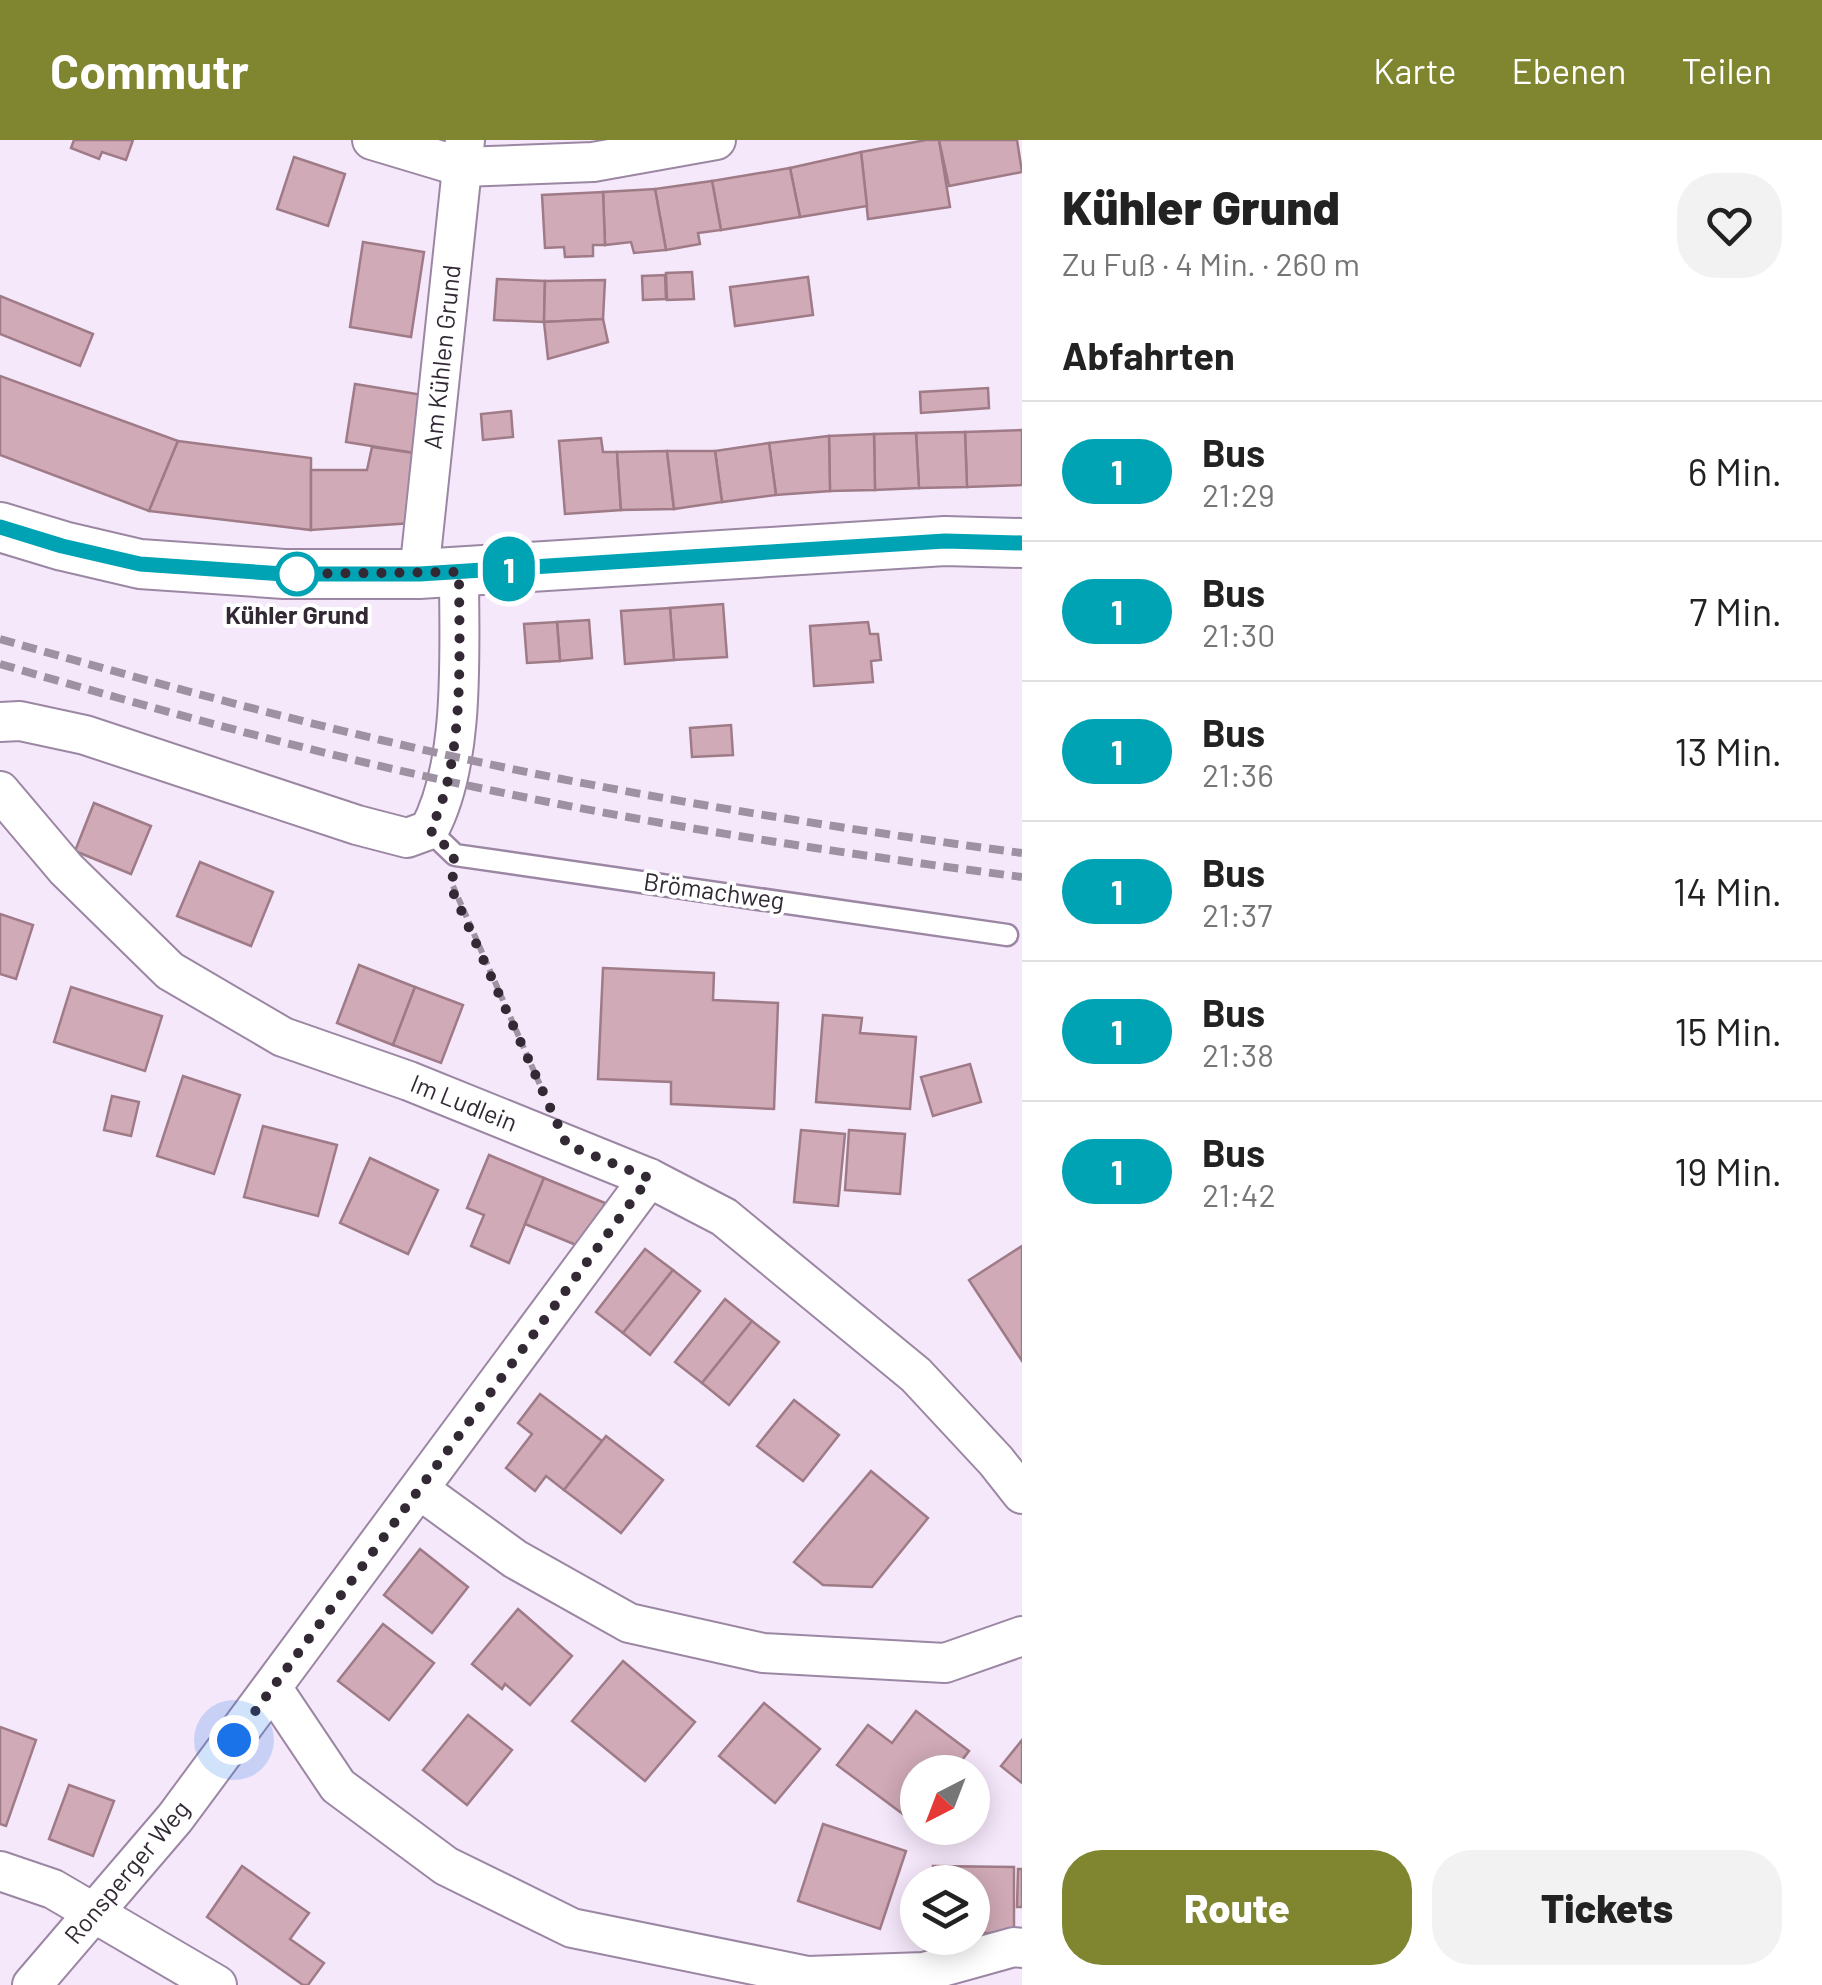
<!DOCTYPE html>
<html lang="de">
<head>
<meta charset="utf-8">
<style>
  :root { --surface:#fff; --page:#f2f2f2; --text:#222; --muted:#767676; --line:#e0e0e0; --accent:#80852f }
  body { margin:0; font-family:Barlow,sans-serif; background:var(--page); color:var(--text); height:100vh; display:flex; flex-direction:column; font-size:38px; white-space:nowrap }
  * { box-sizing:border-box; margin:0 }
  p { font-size:32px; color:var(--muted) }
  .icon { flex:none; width:55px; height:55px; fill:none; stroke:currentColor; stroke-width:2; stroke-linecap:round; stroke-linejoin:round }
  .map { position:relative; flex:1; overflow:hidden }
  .drawer { display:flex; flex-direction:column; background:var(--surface); width:800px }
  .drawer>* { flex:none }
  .badge { padding:0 20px; border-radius:32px; font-size:35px; line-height:65px }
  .needle { width:65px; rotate:222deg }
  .fabs { position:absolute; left:900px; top:1615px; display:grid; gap:20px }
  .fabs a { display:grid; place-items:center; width:90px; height:90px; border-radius:50%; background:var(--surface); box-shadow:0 5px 25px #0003; font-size:50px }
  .you { position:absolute; width:50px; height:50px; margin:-25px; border:8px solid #fff; border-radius:50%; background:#1a73e8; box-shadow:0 0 0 15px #1a73e833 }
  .map>.badge { position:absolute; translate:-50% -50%; box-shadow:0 0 0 5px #fff }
  h2 { padding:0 40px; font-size:38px; line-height:90px }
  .round { display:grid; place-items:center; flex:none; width:105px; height:105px; border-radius:40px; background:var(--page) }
  .headline { display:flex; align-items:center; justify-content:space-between; height:170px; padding:0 40px }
  h1 { font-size:48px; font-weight:800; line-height:75px }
  .button { display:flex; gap:20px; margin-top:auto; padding:20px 40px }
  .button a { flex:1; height:115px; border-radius:40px; background:var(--accent); color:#fff; font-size:40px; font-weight:800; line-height:115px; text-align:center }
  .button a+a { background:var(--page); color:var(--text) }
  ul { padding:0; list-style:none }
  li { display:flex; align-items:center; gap:30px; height:140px; padding:0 40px; border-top:2px solid var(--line) }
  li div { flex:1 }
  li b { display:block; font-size:38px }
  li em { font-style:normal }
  li .badge { min-width:110px; font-weight:700; text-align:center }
  header { display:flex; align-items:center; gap:60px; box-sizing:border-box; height:140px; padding:0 50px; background:var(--accent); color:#fff }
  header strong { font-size:48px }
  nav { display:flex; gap:55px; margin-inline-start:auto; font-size:35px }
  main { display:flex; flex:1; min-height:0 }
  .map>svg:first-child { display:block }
  .building { fill:#d0aab6; stroke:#9f7b87; stroke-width:2.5 }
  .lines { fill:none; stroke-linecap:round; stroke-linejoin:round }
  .service-casing { stroke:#9b87a3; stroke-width:25 }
  .minor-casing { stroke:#9b87a3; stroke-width:42 }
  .tertiary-casing { stroke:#9b87a3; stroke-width:52 }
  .path { stroke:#9f93a3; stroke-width:6; stroke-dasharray:8 5; stroke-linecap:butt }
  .service { stroke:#fff; stroke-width:20 }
  .minor { stroke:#fff; stroke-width:38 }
  .tertiary { stroke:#fff; stroke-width:48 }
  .rail { stroke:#9e92a2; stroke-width:8; stroke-dasharray:15 8; stroke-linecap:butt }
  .line-casing { stroke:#fff; stroke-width:22 }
  .line { stroke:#00a3b4; stroke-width:15 }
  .walk { stroke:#322935; stroke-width:10; stroke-dasharray:0 18 }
  .stop-dot { fill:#fff; stroke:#00a3b4; stroke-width:5 }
  .labels { text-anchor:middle; stroke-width:8; stroke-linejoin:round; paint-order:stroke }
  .street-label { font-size:25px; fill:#322935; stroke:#fff }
  .stop-label { font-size:25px; font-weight:bold; fill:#322935; stroke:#fff }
</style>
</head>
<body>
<header>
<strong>Commutr</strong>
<nav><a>Karte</a><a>Ebenen</a><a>Teilen</a></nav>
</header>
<main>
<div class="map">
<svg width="1022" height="1845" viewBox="0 0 1022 1845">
  <rect width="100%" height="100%" fill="#f6e8fb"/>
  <g class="building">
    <path d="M74 0H133L126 20 102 12 99 19 71 8Z"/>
    <path d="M926 0H939L950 67 868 79 861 12Z"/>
    <path d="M939 0H1017L1022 32 949 46Z"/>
    <path d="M861 12 867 66 800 77 790 28Z"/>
    <path d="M294 17 345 34 328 86 277 69Z"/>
    <path d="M790 28 800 77 721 90 712 41Z"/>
    <path d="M712 41 721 90 698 93 700 104 666 110 655 49Z"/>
    <path d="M655 49 666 110 634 113 631 102 605 105 603 52Z"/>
    <path d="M603 52 605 105H593V116L565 117 564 107 545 108 542 55Z"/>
    <path d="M363 102 424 112 411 197 350 187Z"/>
    <path d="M692 132 694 159 667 160 666 133Z"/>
    <path d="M665 135 666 159 643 160 642 136Z"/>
    <path d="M808 137 813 175 735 186 730 147Z"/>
    <path d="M497 139 545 141 544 182 494 180Z"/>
    <path d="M605 140 603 179 544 182 545 141Z"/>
    <path d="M0 156 93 194 80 226 0 194Z"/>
    <path d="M603 179 608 202 548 219 544 182Z"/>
    <path d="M0 236 178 301 149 371 0 315Z"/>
    <path d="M355 244 429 256 421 314 346 302Z"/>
    <path d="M988 248 989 268 921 273 920 252Z"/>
    <path d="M511 271 513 297 483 300 481 274Z"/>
    <path d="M1022 290V345L967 347 965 292Z"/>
    <path d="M965 292 967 347 919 348 916 293Z"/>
    <path d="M916 293 919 348 875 350 874 294Z"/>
    <path d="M874 294 875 350 830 351 829 296Z"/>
    <path d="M829 296 830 351 776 355 769 303Z"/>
    <path d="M601 298 603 312H617L621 370 565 374 559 301Z"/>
    <path d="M178 301 311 318V390L149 371Z"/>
    <path d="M769 303 776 355 722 362 715 311Z"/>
    <path d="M372 307 421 314 412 383 311 390V330H367Z"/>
    <path d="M667 311 674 369 621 370 617 312Z"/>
    <path d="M667 311H715L722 362 674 369Z"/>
    <path d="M723 464 727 517 674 520 670 468Z"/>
    <path d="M670 468 674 520 625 524 621 471Z"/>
    <path d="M589 480 592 518 560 521 557 482Z"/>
    <path d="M557 482 560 521 527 523 524 484Z"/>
    <path d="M868 482 870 494H878L881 520 871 521 873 542 814 546 810 486Z"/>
    <path d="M731 585 733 615 692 617 690 588Z"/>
    <path d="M94 663 151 686 131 734 75 711Z"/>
    <path d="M200 722 273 752 251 806 177 776Z"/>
    <path d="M0 774 33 785 16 839 0 834Z"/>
    <path d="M359 825 415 847 393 905 337 883Z"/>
    <path d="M603 828 714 833 713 860 778 863 774 969 671 964V942L598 939Z"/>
    <path d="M71 847 162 876 145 931 54 902Z"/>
    <path d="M415 847 463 865 441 923 393 905Z"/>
    <path d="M823 875 862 878 860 893 916 897 910 969 816 962Z"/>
    <path d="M970 924 981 962 933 976 921 937Z"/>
    <path d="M183 936 240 955 214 1034 157 1016Z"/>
    <path d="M112 956 139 962 131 996 104 990Z"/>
    <path d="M263 986 337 1005 318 1076 244 1057Z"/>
    <path d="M801 990 845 994 838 1066 794 1062Z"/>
    <path d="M849 990 905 994 900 1054 845 1050Z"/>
    <path d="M489 1015 544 1038 509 1123 471 1106 484 1075 467 1068Z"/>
    <path d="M370 1018 438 1050 408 1114 340 1083Z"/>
    <path d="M544 1038 605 1063 586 1109 525 1084Z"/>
    <path d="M1022 1106V1221L969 1140Z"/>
    <path d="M645 1109 673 1130 623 1193 596 1172Z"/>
    <path d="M673 1130 700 1151 650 1215 623 1193Z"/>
    <path d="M725 1159 752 1181 702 1243 675 1222Z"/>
    <path d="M752 1181 779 1202 729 1265 702 1243Z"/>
    <path d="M540 1254 602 1301 564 1350 546 1336 535 1351 506 1328 532 1294 518 1283Z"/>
    <path d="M794 1260 839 1295 803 1341 757 1306Z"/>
    <path d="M606 1296 663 1340 621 1393 564 1350Z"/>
    <path d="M871 1331 928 1378 872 1447 823 1445 794 1422Z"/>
    <path d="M420 1409 468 1447 432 1493 384 1455Z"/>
    <path d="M518 1469 572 1516 530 1565 505 1544 502 1549 472 1524Z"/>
    <path d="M383 1484 434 1523 389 1580 338 1541Z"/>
    <path d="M623 1521 695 1582 645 1641 572 1581Z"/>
    <path d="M764 1563 820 1609 775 1663 719 1616Z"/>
    <path d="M916 1571 969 1611 953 1632H918V1680L915 1683 837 1625 868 1585 892 1603Z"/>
    <path d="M468 1575 512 1610 467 1665 423 1630Z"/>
    <path d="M0 1587 36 1600 6 1686 0 1684Z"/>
    <path d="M1022 1600V1643L1001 1626Z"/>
    <path d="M69 1645 114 1661 93 1716 49 1699Z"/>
    <path d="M823 1684 906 1711 880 1789 798 1761Z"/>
    <path d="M242 1726 309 1773 290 1799 324 1823 308 1845H303L207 1777Z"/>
    <path d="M933 1726 1014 1727V1793H972V1742H933Z"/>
    <path d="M1018 1729H1022V1767H1017Z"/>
  </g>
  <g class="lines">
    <defs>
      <path id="service" d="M429 690 455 715 1007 795"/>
      <g id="minor">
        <path d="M372 0 462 27 593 22 716 0"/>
        <path d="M419 434 465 0"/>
        <path d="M0 582 20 581 85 595 357 685 407 698 429 690C466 622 459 508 459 432"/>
        <path d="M0 651 66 729 170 831 283 897 409 941 649 1038 724 1077 916 1235 996 1321 1022 1354"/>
        <path d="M420 1350 515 1419 629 1483 763 1513 945 1523 1022 1496"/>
        <path d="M273 1549 338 1646 446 1726 572 1788 808 1836 924 1832 1014 1807 1022 1808"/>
        <path d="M0 1731 53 1749 217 1845"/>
        <path d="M32 1845 175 1678 649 1038"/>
      </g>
      <path id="tertiary" d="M0 387 63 406 140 424 284 434H419L945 401 1022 403"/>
    </defs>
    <use href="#service" class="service-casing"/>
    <use href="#minor" class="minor-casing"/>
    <use href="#tertiary" class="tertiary-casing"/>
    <path class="path" d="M453 746 544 954"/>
    <use href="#service" class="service"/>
    <use href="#minor" class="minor"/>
    <use href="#tertiary" class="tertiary"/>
    <g class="rail">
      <path d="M0 499C126 535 253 570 381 600 592 650 807 684 1022 713"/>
      <path d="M0 524C165 572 331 618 499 652 672 688 847 714 1022 737"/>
    </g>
  </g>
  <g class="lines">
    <defs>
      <path id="line" d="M0 387 62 406 140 424 284 434H420L945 401 1022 403"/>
    </defs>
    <use href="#line" class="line-casing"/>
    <use href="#line" class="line"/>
    <path class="walk" d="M234 1600 649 1038 567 1005 452 750 454 715 430 690C466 622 459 508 459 432L284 434H297"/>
  </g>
  <circle class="stop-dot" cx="297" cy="434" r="20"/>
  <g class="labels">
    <g class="street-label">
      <text transform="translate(442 217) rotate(-84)" y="9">Am Kühlen Grund</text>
      <text transform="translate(714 751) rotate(8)" y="9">Brömachweg</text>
      <text transform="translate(464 963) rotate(22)" y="9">Im Ludlein</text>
      <text transform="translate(127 1732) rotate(-50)" y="9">Ronsperger Weg</text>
    </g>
    <g class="stop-label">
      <text x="297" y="484">Kühler Grund</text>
    </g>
  </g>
</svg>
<div class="fabs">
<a><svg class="needle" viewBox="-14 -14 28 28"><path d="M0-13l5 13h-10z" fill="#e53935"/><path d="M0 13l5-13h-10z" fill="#767676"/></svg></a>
<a><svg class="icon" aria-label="layers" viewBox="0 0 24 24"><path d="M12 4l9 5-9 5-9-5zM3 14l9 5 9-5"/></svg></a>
</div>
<div class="you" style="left:234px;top:1600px"></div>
<b class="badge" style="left:509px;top:429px;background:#00a3b4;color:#fff">1</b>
</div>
<section class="drawer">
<div class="headline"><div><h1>Kühler Grund</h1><p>Zu Fuß · 4 Min. · 260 m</p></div><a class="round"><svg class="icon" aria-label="heart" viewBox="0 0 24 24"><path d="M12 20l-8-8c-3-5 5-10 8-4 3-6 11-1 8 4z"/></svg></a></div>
<h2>Abfahrten</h2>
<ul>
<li><span class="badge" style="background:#00a3b4;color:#fff">1</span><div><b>Bus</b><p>21:29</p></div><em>6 Min.</em></li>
<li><span class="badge" style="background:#00a3b4;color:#fff">1</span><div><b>Bus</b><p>21:30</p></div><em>7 Min.</em></li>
<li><span class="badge" style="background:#00a3b4;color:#fff">1</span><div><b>Bus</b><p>21:36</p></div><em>13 Min.</em></li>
<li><span class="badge" style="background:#00a3b4;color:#fff">1</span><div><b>Bus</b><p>21:37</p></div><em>14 Min.</em></li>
<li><span class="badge" style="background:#00a3b4;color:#fff">1</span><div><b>Bus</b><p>21:38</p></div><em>15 Min.</em></li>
<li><span class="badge" style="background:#00a3b4;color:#fff">1</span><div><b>Bus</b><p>21:42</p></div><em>19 Min.</em></li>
</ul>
<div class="button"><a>Route</a><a>Tickets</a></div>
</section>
</main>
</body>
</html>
